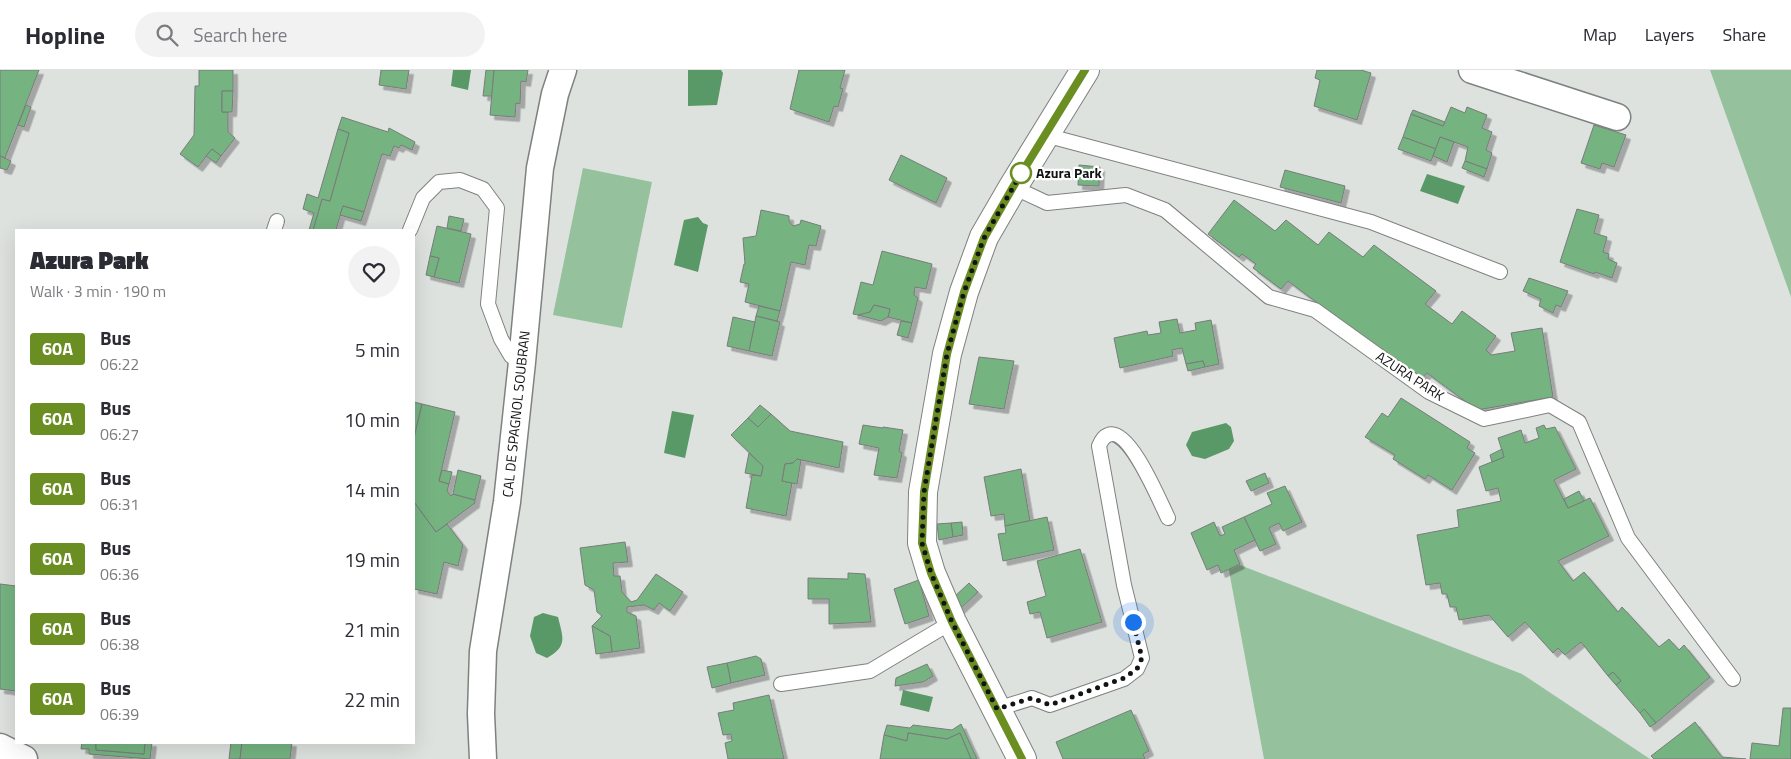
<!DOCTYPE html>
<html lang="en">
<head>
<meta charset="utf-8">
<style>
  :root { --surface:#fff; --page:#f2f2f3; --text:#2b2b33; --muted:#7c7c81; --line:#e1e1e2 }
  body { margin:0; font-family:"Titillium Web",sans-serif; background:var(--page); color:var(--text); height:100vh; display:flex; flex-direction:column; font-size:19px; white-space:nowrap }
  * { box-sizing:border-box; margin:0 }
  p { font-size:16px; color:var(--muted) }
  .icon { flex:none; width:28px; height:28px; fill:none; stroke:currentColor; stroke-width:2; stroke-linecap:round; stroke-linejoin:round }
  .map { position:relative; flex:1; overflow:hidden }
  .details { position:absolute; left:15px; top:159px; width:400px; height:515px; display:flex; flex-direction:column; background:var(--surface); border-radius:0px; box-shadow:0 5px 20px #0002 }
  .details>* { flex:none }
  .badge { padding:0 10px; border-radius:4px; font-size:18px; line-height:32px }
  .you { position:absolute; width:25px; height:25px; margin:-12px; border:4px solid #fff; border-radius:50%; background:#1a73e8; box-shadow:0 0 0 8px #1a73e833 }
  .map>.badge { position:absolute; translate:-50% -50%; box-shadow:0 0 0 2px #fff }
  .round { display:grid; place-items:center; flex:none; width:52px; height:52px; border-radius:26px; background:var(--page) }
  .summary { display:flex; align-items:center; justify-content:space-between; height:85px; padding:0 15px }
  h1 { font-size:24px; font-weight:800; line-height:38px }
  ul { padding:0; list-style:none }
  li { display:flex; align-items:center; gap:15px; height:70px; padding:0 15px }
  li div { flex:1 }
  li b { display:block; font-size:19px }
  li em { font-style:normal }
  li .badge { min-width:55px; font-weight:700; text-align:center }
  header { display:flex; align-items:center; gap:30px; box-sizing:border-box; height:70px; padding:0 25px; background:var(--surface); border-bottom:1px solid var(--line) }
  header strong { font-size:24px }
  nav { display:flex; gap:28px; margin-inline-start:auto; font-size:18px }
  .search { width:350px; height:45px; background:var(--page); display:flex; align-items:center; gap:12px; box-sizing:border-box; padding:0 18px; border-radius:28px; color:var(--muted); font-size:19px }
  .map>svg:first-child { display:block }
  .green { fill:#95c19d }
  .water { fill:#599867 }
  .building { fill:#74b381; stroke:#797c7a; filter:url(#shadow) }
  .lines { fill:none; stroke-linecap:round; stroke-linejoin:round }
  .lane-casing { stroke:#7e827f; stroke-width:16 }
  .street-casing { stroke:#7e827f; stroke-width:29 }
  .secondary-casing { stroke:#7e827f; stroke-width:30 }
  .lane { stroke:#fff; stroke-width:14 }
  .street { stroke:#fff; stroke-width:26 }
  .secondary { stroke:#fff; stroke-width:28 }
  .line-casing { stroke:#fff; stroke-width:11 }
  .line { stroke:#6b8e23; stroke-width:8 }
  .walk { stroke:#121413; stroke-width:5; stroke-dasharray:0 9 }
  .stop-dot { fill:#fff; stroke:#6b8e23; stroke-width:2.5 }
  .labels { text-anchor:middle; stroke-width:4.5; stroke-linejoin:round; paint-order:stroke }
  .stop-label { font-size:14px; font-weight:bold; fill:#121413; stroke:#fff; text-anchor:start }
  .street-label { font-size:14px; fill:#121413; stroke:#fff }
</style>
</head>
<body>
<header>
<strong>Hopline</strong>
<div class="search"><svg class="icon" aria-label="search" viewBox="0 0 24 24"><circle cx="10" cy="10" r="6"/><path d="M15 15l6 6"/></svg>Search here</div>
<nav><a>Map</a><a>Layers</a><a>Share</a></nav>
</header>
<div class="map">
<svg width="1791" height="689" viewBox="0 0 1791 689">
  <defs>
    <filter id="shadow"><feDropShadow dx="4.5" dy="4.5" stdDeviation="0" flood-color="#0004"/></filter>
  </defs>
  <rect width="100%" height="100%" fill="#dee2df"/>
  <g class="green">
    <path d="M1710 0H1791V227Z"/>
    <path d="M583 98 652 112 622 258 553 245Z"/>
    <path d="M1227 490 1522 604 1650 689H1264Z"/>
  </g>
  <g class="water">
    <path d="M453 0H471L468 20 451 16Z"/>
    <path d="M688 0H721L723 3 717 35 688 36Z"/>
    <path d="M1427 104 1465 116 1458 134 1420 121Z"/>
    <path d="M698 147 703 153 708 155 698 202 674 195 684 150Z"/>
    <path d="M672 341 694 345 685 388 664 383Z"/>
    <path d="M1226 353 1231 357 1234 371 1229 379 1205 389 1192 386 1186 375 1192 362Z"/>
    <path d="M543 543 558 547C563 568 568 576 547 588L536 583 530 566 534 547Z"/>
    <path d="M903 620 933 627 929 642 900 635Z"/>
  </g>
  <g class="building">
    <path d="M0 0H39L5 88 0 86Z"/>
    <path d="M199 0H233V21H222V42H228V62L235 68 221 86 212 79 198 97 180 84 194 65 195 16H199Z"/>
    <path d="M381 0H409L406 19 379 15Z"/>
    <path d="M486 0H494L492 26H483Z"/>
    <path d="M494 0H528L526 12 521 11 520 34 516 33 515 47 490 45Z"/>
    <path d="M799 0H845L840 18 843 19 838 37 834 36 829 52 790 39Z"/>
    <path d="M1317 0H1361L1371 3 1357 50 1314 36 1320 10 1315 8Z"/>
    <path d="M222 21H233L232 42H222Z"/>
    <path d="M26 35 31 37 24 57 18 55Z"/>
    <path d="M1451 37 1465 43 1467 37 1487 45 1482 58 1492 62 1486 80 1492 83 1487 99 1465 91 1468 77 1440 67 1436 79 1403 67 1411 44 1443 56Z"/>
    <path d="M1413 40 1445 52 1443 56 1411 44Z"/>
    <path d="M342 47 388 62 389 58 415 72 412 80 401 75 399 78 394 76 390 86 382 84 364 142 343 136 336 160H313L322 129 330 131 349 63 338 59Z"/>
    <path d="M1594 55 1626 65 1614 97 1602 93 1600 99 1581 93Z"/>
    <path d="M338 59 349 63 330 131 322 129 313 160H309L314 143 303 139 307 124 318 128Z"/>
    <path d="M1403 67 1436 79 1431 91 1398 79Z"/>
    <path d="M1440 67 1454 72 1447 92 1433 86Z"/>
    <path d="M212 79 221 86 216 93 206 86Z"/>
    <path d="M901 85 947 108 936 133 889 110Z"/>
    <path d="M0 86 11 91 7 100 0 98Z"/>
    <path d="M1465 91 1487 99 1484 107 1462 98Z"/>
    <path d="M1079 95 1100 97 1099 116 1078 115Z"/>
    <path d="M1285 100 1345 116 1341 133 1280 117Z"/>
    <path d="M1234 130 1275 161 1286 150 1318 175 1329 162 1363 187 1374 175 1436 221 1425 234 1452 254 1462 241 1496 266 1486 280 1491 285 1515 281 1511 263 1542 258 1553 327 1477 340 1427 303 1421 310 1288 211 1281 219 1253 198 1256 194 1242 184 1239 187 1208 164Z"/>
    <path d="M343 136 364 142 361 151 340 145Z"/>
    <path d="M1577 139 1599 145 1594 163 1607 167 1603 182 1609 184 1608 189 1617 193 1612 208 1595 202 1594 204 1560 192Z"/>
    <path d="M761 140 789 146V151L793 156 800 154 801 150 821 156 816 176 809 175 805 195 791 192 780 241 745 232 749 214 740 212 744 194H745L743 168 756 166Z"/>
    <path d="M449 146 464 149 461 161 447 158Z"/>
    <path d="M437 156 471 164 459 213 434 207 439 188 430 186Z"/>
    <path d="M882 181 932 194 926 219 915 217 914 225 918 228 912 253 888 247 890 239 874 235 870 242 866 244 858 245 853 244 861 212 873 215Z"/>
    <path d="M430 186 439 188 434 207 426 205Z"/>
    <path d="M1529 208 1568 221 1561 237 1556 235 1553 243 1539 236 1541 229 1523 221Z"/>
    <path d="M874 235 890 239 888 247 881 251 858 245 870 242Z"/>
    <path d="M759 236 780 241 777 251 756 246Z"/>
    <path d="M756 246 780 252 772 286 749 281Z"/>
    <path d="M733 247 755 252 749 281 727 276Z"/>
    <path d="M1177 249 1180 263 1196 260 1195 253 1211 250 1219 294 1205 297 1203 291 1186 294 1182 278 1172 280 1173 286 1120 298 1114 268 1147 261 1148 265 1161 263 1159 252Z"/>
    <path d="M901 251 912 253 908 268 897 265Z"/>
    <path d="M979 287 1014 291 1004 339 969 334Z"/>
    <path d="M1203 291 1205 297 1188 301 1186 294Z"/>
    <path d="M1401 328 1470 372 1467 378 1475 383 1452 420 1428 405 1425 409 1393 389 1395 385 1365 367 1382 343 1388 347Z"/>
    <path d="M414 332 422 334 414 368Z"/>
    <path d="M422 334 455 342 439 411 449 414 447 421 451 426 453 424 475 430V433L436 462 414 432V368Z"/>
    <path d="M760 335 771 344 758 357 748 348Z"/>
    <path d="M771 344 790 361 843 372 839 398 797 389 793 393 785 394 782 411 792 413 786 446 746 438 752 405 761 406 763 396 731 365 748 348 758 357Z"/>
    <path d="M863 355 883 358V357L903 360 899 381 902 383 897 408 874 405 879 378 859 374Z"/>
    <path d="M1544 355 1546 359 1555 357 1576 399 1554 410 1568 438 1590 428 1609 466 1558 491 1573 511 1584 502 1618 542 1622 537 1659 577 1669 569 1679 580 1684 575 1710 607 1656 653 1644 639 1640 643 1616 615 1621 611 1613 602 1608 606 1581 572 1565 585 1558 578 1553 583 1525 552 1508 567 1489 545 1459 550 1456 537H1450L1447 524H1442L1440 513 1426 515 1417 465 1459 457 1457 440 1501 431 1498 418 1486 421 1479 397 1504 387 1498 368 1521 360 1525 373 1539 368 1536 358Z"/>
    <path d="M1502 379 1504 387 1492 392 1490 385Z"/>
    <path d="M749 383 763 396 761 406 745 403Z"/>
    <path d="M797 389 801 390 797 414 782 411 785 394 793 393Z"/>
    <path d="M1021 399 1030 451 1005 456 1004 444 991 446 984 407Z"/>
    <path d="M442 400 452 402 449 414 439 411Z"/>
    <path d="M458 400 481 406 475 430 453 424Z"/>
    <path d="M1265 403 1269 413 1251 421 1246 411Z"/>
    <path d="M1285 416 1302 452 1283 461 1279 453 1269 458 1276 474 1260 481 1244 447 1272 434 1267 423Z"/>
    <path d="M1579 421 1584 431 1568 438 1564 429Z"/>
    <path d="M414 432 436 462 447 454 463 475 458 496 444 492 437 524 414 519Z"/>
    <path d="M1047 447 1054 480 1003 491 998 464 1006 463 1005 456Z"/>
    <path d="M1244 447 1255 470 1234 480 1240 494 1221 503 1218 495 1207 500 1191 463 1214 452 1220 466 1225 464 1222 457Z"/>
    <path d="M962 452 963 465 953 467 951 453Z"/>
    <path d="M951 453 953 467 939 470 937 454Z"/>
    <path d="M625 472 628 492 613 493 614 506H620L622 522 631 532 637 530 656 504 683 522 670 541 659 533 654 540 644 535 627 537V542L636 546 640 578 612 582 610 566 592 556 602 546 597 542 594 520 585 515 580 478Z"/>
    <path d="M1080 479 1102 552 1047 568 1040 542 1030 544 1027 532 1046 526 1037 491Z"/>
    <path d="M848 503 865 504 871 552 829 554V529H808V508L848 509Z"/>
    <path d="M919 510 929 546 905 554 894 519Z"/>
    <path d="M969 513 978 522 959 540 953 528Z"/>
    <path d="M0 514 16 516V621L0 619Z"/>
    <path d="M592 556 610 566 612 582 596 584Z"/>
    <path d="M756 586 761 589 765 605 731 613 727 593Z"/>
    <path d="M727 593 731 613 712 618 707 597Z"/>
    <path d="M927 594 933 606 923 612 895 616 896 608Z"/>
    <path d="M1613 602 1621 611 1616 615 1608 606Z"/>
    <path d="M769 625 784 689H728L725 673 732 671 731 664 723 665 718 643 734 640 733 633Z"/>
    <path d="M1783 638H1791V689H1750L1752 673 1779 676Z"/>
    <path d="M1644 639 1656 653 1650 657 1640 643Z"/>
    <path d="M1131 640 1149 681 1143 684 1145 689H1063L1056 672Z"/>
    <path d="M1695 652 1722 687 1746 689H1654L1651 686Z"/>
    <path d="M961 654 977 689H971L960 663 947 669 908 663 907 671 884 665 887 655 910 658 913 655 952 660Z"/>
    <path d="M908 663 947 669 960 663 971 689H880L884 665 907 671Z"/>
    <path d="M82 672H96V680L144 684 145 672H152L150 689 89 684V679H81Z"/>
    <path d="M96 672H145L144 684 96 680Z"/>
    <path d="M231 672H242L240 689H229Z"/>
    <path d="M242 672H292L290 689H240Z"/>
  </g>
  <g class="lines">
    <defs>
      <g id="lane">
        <path d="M1045 65 1371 152 1500 202"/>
        <path d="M1013 117 1047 133 1126 125 1165 140 1269 227 1315 240 1429 322 1484 349 1550 335 1579 352 1628 468 1733 609"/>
        <path d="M274 160 277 151"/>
        <path d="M410 160 423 128 439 112 460 110 483 119 497 138 488 234 501 269 511 286 522 292"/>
        <path d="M781 614 870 601 952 552"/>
        <path d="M997 639 1032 628 1050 635 1124 609 1137 599 1142 588 1124 515 1099 376C1101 371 1103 367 1108 365 1129 356 1160 432 1168 448"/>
      </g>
      <g id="street">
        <path d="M1472 0 1617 47"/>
        <path d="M0 677 24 689"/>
        <path d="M483 689 481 644 483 581 507 432 522 292 540 98 555 24 563 0"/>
      </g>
      <path id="secondary" d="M1022 689 952 552 931 503 922 473 923 422 947 284 964 222 984 167 1013 117 1085 0"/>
    </defs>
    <use href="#lane" class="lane-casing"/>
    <use href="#street" class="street-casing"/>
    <use href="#secondary" class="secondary-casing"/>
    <use href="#lane" class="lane"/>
    <use href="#street" class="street"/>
    <use href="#secondary" class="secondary"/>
  </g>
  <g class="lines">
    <defs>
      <path id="line" d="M1022 689 952 552 931 503 922 473 924 422 947 284 964 222 984 168 1013 117 1085 0"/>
    </defs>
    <use href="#line" class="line-casing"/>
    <use href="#line" class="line"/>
    <path class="walk" d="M1021 103 1023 100 984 168 964 222 947 284 924 422 922 473 931 503 952 552 997 639 1032 628 1050 635 1124 608 1137 599 1142 588 1133 552"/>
  </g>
  <circle class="stop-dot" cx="1021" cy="103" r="10"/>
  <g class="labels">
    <g class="stop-label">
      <text x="1036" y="108">Azura Park</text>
    </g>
    <g class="street-label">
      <text transform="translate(1410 306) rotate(33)" y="5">AZURA PARK</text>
      <text transform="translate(516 344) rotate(-84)" y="5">CAL DE SPAGNOL SOUBRAN</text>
    </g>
  </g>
</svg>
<div class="you" style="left:1133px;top:552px"></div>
<section class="details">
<div class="summary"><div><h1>Azura Park</h1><p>Walk · 3 min · 190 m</p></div><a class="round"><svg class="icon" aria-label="heart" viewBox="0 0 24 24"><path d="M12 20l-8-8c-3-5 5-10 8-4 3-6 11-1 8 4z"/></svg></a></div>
<ul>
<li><span class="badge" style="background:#6b8e23;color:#fff">60A</span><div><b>Bus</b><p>06:22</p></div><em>5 min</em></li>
<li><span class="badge" style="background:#6b8e23;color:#fff">60A</span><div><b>Bus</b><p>06:27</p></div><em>10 min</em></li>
<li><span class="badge" style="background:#6b8e23;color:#fff">60A</span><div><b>Bus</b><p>06:31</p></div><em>14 min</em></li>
<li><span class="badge" style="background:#6b8e23;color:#fff">60A</span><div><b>Bus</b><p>06:36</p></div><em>19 min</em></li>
<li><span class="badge" style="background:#6b8e23;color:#fff">60A</span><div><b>Bus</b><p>06:38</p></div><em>21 min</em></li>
<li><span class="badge" style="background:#6b8e23;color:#fff">60A</span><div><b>Bus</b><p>06:39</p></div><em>22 min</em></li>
</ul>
</section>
</div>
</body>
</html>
